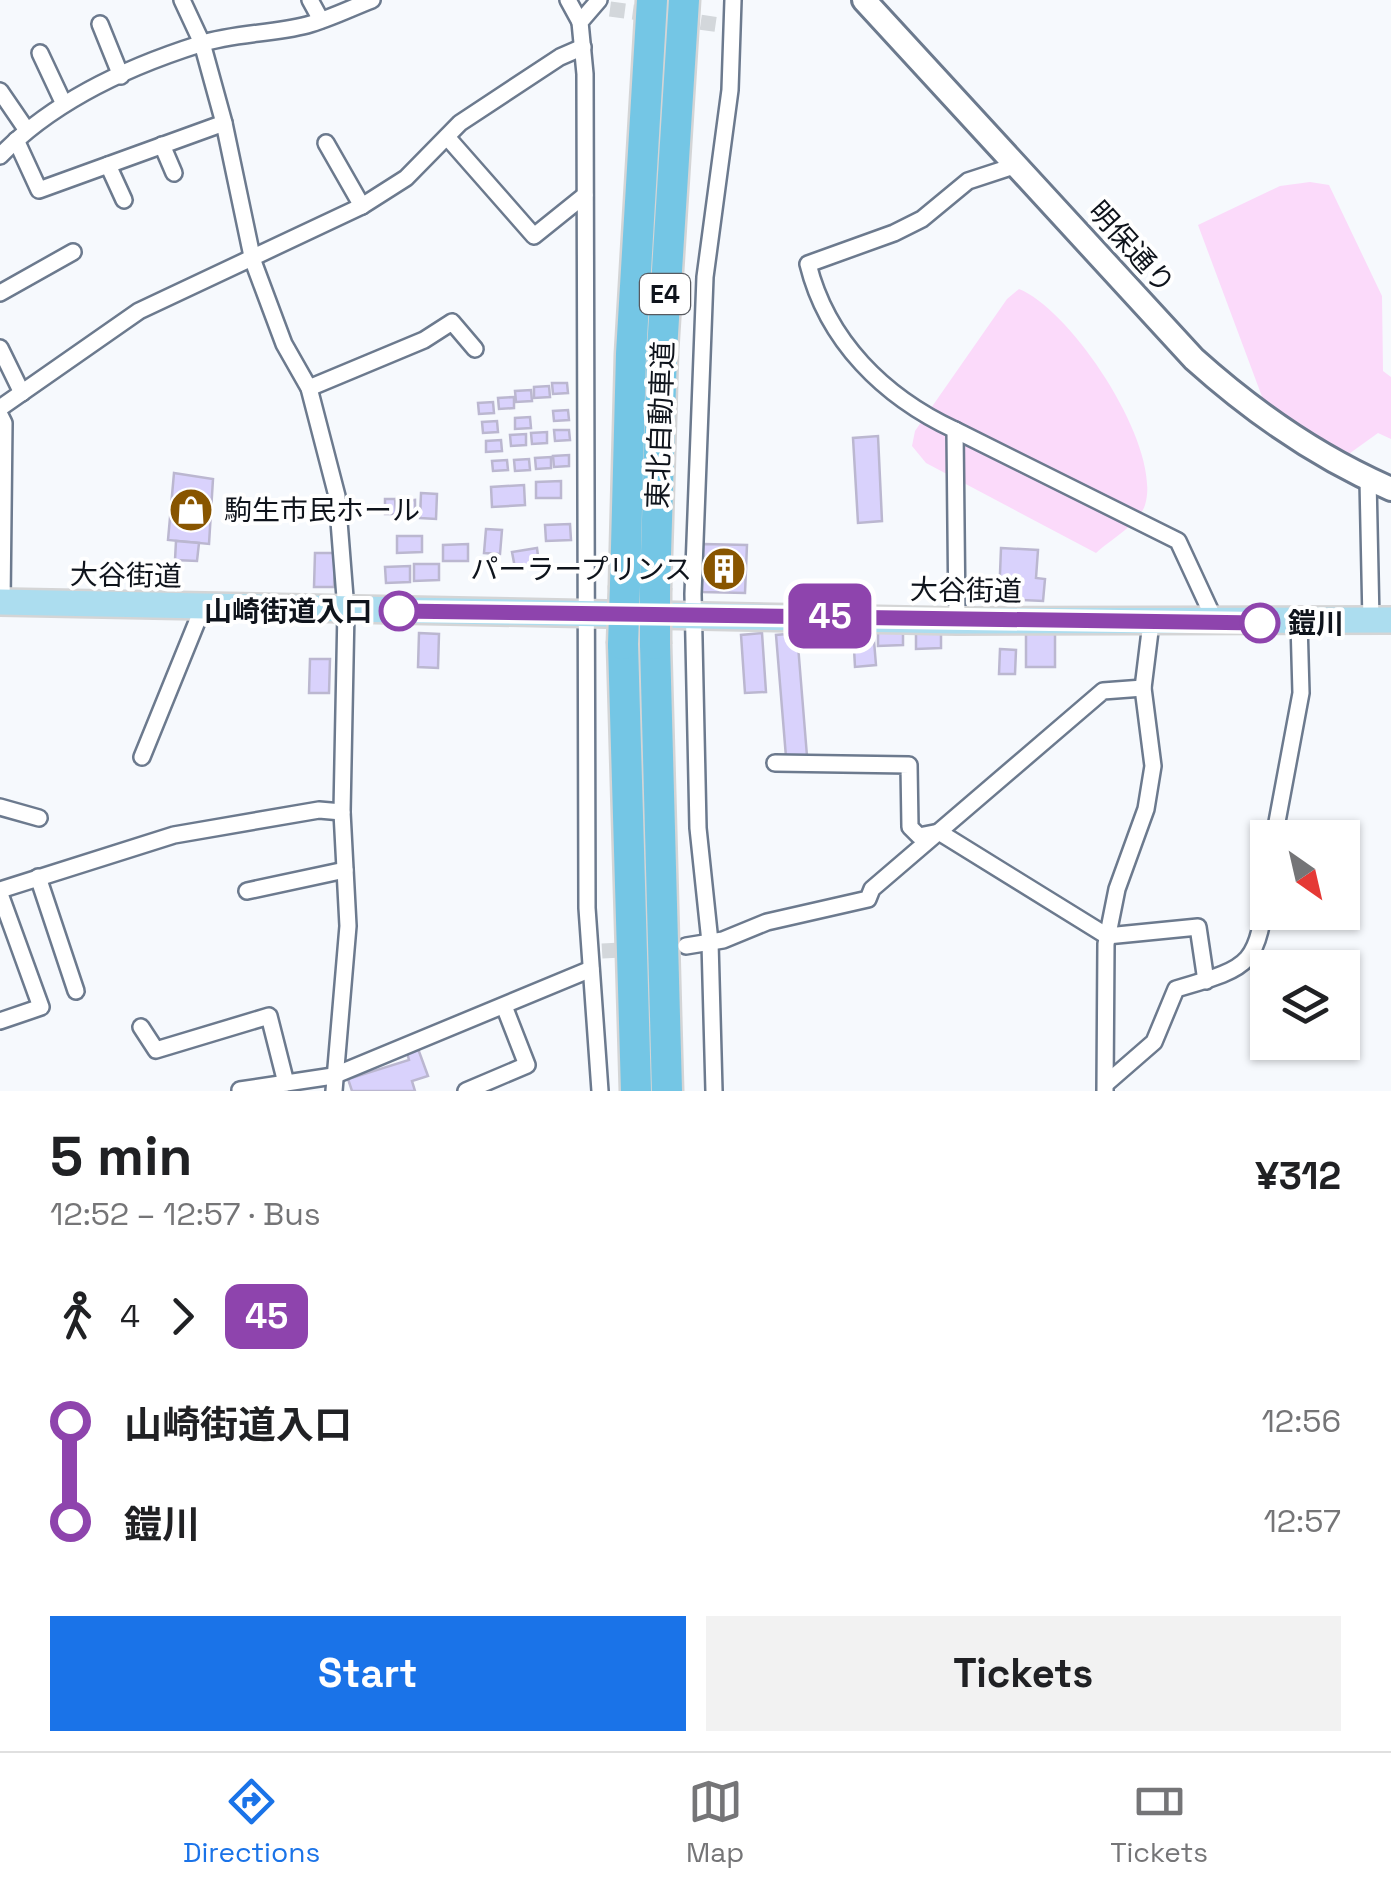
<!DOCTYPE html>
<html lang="en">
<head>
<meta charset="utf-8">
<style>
  :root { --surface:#fff; --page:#f2f2f2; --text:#202124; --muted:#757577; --line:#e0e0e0; --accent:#1a73e8 }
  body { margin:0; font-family:"Space Grotesk","Noto Sans JP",sans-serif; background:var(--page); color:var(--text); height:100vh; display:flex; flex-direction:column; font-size:38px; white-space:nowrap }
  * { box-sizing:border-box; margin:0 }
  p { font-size:32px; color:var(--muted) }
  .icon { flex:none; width:55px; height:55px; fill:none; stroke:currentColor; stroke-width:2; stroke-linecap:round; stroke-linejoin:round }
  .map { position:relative; height:1091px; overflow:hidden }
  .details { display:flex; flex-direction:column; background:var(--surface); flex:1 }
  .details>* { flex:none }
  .badge { padding:0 20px; border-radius:15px; font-size:35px; line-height:65px }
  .needle { width:65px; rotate:146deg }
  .controls { position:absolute; left:1250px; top:820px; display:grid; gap:20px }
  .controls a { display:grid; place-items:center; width:110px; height:110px; border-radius:0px; background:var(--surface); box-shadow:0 2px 8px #0004; font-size:50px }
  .map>.badge { position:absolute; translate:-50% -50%; box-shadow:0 0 0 5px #fff }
  .legs { display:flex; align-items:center; gap:15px; height:110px; padding:0 50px; font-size:32px }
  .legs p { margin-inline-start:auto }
  .overview { display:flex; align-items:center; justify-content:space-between; height:170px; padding:0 50px }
  h1 { font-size:55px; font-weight:600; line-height:75px }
  .cta { display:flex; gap:20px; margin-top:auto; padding:20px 50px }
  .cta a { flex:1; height:115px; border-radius:0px; background:var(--accent); color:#fff; font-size:40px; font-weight:600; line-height:115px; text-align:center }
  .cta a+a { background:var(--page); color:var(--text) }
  ul { padding:0 50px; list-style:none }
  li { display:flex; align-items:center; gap:35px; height:100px; font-size:38px }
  li i { display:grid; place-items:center; width:15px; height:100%; margin:0 12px; background:currentColor }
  li i::after { content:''; width:25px; height:25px; margin:-12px; border:8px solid; border-radius:50%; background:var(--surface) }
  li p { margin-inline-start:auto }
  li:first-child i { background:linear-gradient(#0000 50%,currentColor 0) }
  li:last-child i { background:linear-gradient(currentColor 50%,#0000 0) }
  .menu { display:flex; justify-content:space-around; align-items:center; height:140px; border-top:2px solid var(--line); background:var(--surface); font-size:28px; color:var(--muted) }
  .menu a { display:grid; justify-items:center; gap:5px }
  .menu .selected { color:var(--accent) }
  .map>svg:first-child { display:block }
  .green { fill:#fbdafa }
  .building { fill:#d9d2fc; stroke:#bbb7d0; stroke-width:2.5 }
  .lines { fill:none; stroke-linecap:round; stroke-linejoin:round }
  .street-tunnel { stroke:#d3d7db; stroke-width:15; stroke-dasharray:15 8; stroke-linecap:butt }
  .street-casing { stroke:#6c7a8e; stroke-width:20 }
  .secondary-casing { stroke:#6c7a8e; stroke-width:28 }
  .primary-casing { stroke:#d4d5d6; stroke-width:30 }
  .highway-casing { stroke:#d4d5d6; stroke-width:35 }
  .street { stroke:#fff; stroke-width:15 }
  .secondary { stroke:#fff; stroke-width:22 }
  .primary { stroke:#acddef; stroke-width:25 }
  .highway { stroke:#74c6e5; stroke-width:30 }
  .highway-bridge-casing { stroke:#d4d5d6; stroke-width:35; stroke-linecap:butt }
  .highway-bridge { stroke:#74c6e5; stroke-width:30 }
  .line-1-casing { stroke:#fff; stroke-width:22 }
  .line-1 { stroke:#8e44ad; stroke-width:15 }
  .stop-1-dot { fill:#fff; stroke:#8e44ad; stroke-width:5 }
  .labels { text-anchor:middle; stroke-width:8; stroke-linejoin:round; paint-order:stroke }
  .shield { fill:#fff; stroke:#575a60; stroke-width:2.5 }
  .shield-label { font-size:25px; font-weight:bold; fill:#0f141c }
  .street-label { font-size:28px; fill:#0f141c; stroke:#fff }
  .poi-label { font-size:28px; fill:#0f141c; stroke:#fff; text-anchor:start }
  .stop-label { font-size:28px; font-weight:bold; fill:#0f141c; stroke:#fff; text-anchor:end }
</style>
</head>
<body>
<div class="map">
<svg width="1391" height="1091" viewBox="0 0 1391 1091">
  <rect width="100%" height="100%" fill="#f6f9fd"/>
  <g class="green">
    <path d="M1310 182 1329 185 1382 296 1383 371 1391 377V439L1378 433 1346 456 1264 402 1198 225 1280 186Z"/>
    <path d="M1019 289C1072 310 1163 447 1145 505 1139 524 1110 540 1096 553L926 463 912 446 915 431 1007 299Z"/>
  </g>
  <g class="building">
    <path d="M552 383H567L568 393 553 394Z"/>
    <path d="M549 386 550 397 534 398V387Z"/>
    <path d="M531 390 532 401 516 402 515 391Z"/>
    <path d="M514 397V408L499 409 498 398Z"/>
    <path d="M493 402 494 413 479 414 478 403Z"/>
    <path d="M568 410 569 420 554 421 553 411Z"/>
    <path d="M530 417 531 428 515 429V418Z"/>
    <path d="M497 421 498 432 483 433 482 422Z"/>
    <path d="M554 430H569L570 440 555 441Z"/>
    <path d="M547 432V443L532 444 531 433Z"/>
    <path d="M526 434V445L511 446 510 435Z"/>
    <path d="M878 436 882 521 858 523 853 438Z"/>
    <path d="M501 440 502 451 486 452V441Z"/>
    <path d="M569 455V466L554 467 553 456Z"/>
    <path d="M551 457V468L536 469 535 458Z"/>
    <path d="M529 459 530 470 515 471 514 460Z"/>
    <path d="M507 460 508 470 493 471 492 461Z"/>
    <path d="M174 473 213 479 209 544 168 540Z"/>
    <path d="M561 481V498H536V482Z"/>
    <path d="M524 485 525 505 492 507 491 487Z"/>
    <path d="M421 493 437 494 436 519 420 518Z"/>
    <path d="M385 499H395L396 514H385Z"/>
    <path d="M415 500V516H405V501Z"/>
    <path d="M570 524 571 540 546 541 545 525Z"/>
    <path d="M486 529 502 530 500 554 484 553Z"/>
    <path d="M397 536H422V552L397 553Z"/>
    <path d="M176 541 199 543 197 561 175 560Z"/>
    <path d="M468 544V561H443V545Z"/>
    <path d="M703 544 747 545 745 593 702 592Z"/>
    <path d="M537 548 539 564 515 568 512 552Z"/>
    <path d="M1001 548 1038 550 1036 578 1045 579 1043 601 999 599Z"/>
    <path d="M315 553H335L334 587H314Z"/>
    <path d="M414 564H439V580L414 581Z"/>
    <path d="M410 566V582L386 583 385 567Z"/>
    <path d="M847 586 848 603H823L822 587Z"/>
    <path d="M873 629 876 665 855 667 853 630Z"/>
    <path d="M903 629V645L878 646V630Z"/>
    <path d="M941 632V648L916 649V633Z"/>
    <path d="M419 633 439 634 438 668 418 667Z"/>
    <path d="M762 633 766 692 745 693 741 635Z"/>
    <path d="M797 633 807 756 786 757 776 635Z"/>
    <rect x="1026" y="633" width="29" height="34"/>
    <path d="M1000 649 1016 650 1015 674H999Z"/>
    <path d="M310 659H330L329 693H309Z"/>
    <path d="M417 1046 428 1076 412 1081 415 1091H352L348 1079 409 1060 406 1049Z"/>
  </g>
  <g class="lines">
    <g class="street-tunnel">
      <path d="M610 9 655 15"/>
      <path d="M678 19 727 26"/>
      <path d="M602 951 637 949"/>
    </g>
    <defs>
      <g id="street">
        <path d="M182 0 202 43 224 123 253 261 284 344 309 388 337 496 346 610 342 812 348 926 334 1091"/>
        <path d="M310 0 321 20"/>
        <path d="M568 0 580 22"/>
        <path d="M599 0 580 22 585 74 587 908 600 1091"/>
        <path d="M100 24 121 76"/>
        <path d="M40 53 63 102"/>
        <path d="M0 91 26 129"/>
        <path d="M447 137 534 236 585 195"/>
        <path d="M16 140 39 190 224 123"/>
        <path d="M326 143 362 206"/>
        <path d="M162 145 174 173"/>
        <path d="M0 156C53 101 127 67 200 44 234 33 272 34 307 25 329 19 351 8 372 0"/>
        <path d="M108 165 124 200"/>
        <path d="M0 293 73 252"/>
        <path d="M0 348 22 393"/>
        <path d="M309 388 424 340 452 322 475 349"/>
        <path d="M0 408 139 311 362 206 406 178 460 123 560 57 583 47"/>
        <path d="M0 415 4 423 2 602"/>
        <path d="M955 430 1178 541 1216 623"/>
        <path d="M1368 479 1371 621"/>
        <path d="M957 621 955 430C884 397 827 341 808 264L894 233 922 219 968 181 1017 165"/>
        <path d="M142 757 203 607"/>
        <path d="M775 763 909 765 910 827 919 836 939 832 1107 936 1198 927 1206 981"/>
        <path d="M0 807 39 818"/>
        <path d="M1274 838 1301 693 1299 622"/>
        <path d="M38 877 76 991"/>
        <path d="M0 890 174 835 319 810 342 812"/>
        <path d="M247 891 345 870"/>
        <path d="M0 894 41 1007 0 1021"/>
        <path d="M686 946 723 940 767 922 868 899 872 889 1103 691 1143 688"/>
        <path d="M141 1027 156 1050 269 1016 286 1083"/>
        <path d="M1108 1082 1154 1042 1176 989C1256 966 1256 965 1268 883"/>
        <path d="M240 1090 333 1076 591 969"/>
        <path d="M466 1091 527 1065 504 1006"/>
        <path d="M714 1091 710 942 698 828 693 594 705 277 730 90 733 0"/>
        <path d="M1105 1091 1106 944 1117 889 1146 809 1153 766 1143 688 1151 623"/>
      </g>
      <path id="secondary" d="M864 0 1194 359C1253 412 1317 457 1391 489"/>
      <path id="primary" d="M0 602 957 621 1391 620"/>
      <g id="highway">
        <path d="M625 586 631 354 652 0"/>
        <path d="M655 588 662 350 684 0"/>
        <path d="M623 644 636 1091"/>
        <path d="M655 644 667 1091"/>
      </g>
    </defs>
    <use href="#street" class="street-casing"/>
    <use href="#secondary" class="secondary-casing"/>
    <use href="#primary" class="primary-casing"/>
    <use href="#highway" class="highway-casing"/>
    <use href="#street" class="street"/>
    <use href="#secondary" class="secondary"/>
    <use href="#primary" class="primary"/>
    <use href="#highway" class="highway"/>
    <defs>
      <g id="highway-bridge">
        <path d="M623 644 625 586"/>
        <path d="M655 644V588"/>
      </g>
    </defs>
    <use href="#highway-bridge" class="highway-bridge-casing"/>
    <use href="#highway-bridge" class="highway-bridge"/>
  </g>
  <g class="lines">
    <defs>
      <path id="line-1" d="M399 611 1260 623"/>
    </defs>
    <use href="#line-1" class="line-1-casing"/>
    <use href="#line-1" class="line-1"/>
  </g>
  <defs>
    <symbol id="shop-disc" viewBox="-11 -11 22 22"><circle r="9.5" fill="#850" stroke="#fff"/><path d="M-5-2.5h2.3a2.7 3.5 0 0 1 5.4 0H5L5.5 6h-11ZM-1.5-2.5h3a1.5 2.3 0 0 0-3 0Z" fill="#fff"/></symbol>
    <symbol id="building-disc" viewBox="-11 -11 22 22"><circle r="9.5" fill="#850" stroke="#fff"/><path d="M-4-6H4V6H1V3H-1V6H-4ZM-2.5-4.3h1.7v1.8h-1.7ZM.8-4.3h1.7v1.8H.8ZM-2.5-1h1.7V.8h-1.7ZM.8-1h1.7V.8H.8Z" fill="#fff"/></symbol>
  </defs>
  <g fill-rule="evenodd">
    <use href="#shop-disc" x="166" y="485" width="50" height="50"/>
    <use href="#building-disc" x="699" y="544" width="50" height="50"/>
  </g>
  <g class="stop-1-dot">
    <circle cx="399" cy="611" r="18"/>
    <circle cx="1260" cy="623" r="18"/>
  </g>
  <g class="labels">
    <rect class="shield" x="640" y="274" width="50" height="40" rx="8"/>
    <g class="shield-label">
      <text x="665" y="303">E4</text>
    </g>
    <g class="street-label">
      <text transform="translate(1132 247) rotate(48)" y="10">明保通り</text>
      <text transform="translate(660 425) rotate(-88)" y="10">東北自動車道</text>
      <text transform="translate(126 575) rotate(1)" y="10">大谷街道</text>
      <text transform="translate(966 590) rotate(1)" y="10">大谷街道</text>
    </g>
    <g class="poi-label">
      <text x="224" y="520">駒生市民ホール</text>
      <text x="692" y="579" text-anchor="end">パーラープリンス</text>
    </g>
    <g class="stop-label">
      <text x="372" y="621">山崎街道入口</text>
      <text x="1288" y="633" text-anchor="start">鎧川</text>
    </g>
  </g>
</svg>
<div class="controls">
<a><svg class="needle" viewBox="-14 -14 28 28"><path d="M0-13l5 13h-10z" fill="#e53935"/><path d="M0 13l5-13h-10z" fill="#757577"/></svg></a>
<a><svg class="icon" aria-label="layers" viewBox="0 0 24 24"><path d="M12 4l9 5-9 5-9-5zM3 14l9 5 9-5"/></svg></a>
</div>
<b class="badge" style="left:830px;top:616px;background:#8e44ad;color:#fff">45</b>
</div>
<section class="details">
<div class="overview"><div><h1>5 min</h1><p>12:52 – 12:57 · Bus</p></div><b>¥312</b></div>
<div class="legs"><svg class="icon" aria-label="walk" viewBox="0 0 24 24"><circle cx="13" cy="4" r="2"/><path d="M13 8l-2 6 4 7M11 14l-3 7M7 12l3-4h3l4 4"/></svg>4<svg class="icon" aria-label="forward" viewBox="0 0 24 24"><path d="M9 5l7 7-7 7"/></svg><b class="badge" style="background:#8e44ad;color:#fff">45</b></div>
<ul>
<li><i style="color:#8e44ad"></i><b>山崎街道入口</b><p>12:56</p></li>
<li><i style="color:#8e44ad"></i><b>鎧川</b><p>12:57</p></li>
</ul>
<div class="cta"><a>Start</a><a>Tickets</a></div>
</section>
<nav class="menu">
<a class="selected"><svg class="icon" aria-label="directions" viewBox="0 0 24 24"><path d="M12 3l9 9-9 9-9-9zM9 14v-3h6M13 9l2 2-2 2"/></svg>Directions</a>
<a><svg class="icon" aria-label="map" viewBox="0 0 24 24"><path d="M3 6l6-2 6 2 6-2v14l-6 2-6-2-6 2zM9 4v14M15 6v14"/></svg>Map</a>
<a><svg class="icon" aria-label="tickets" viewBox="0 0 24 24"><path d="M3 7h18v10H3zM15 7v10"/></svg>Tickets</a>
</nav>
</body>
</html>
